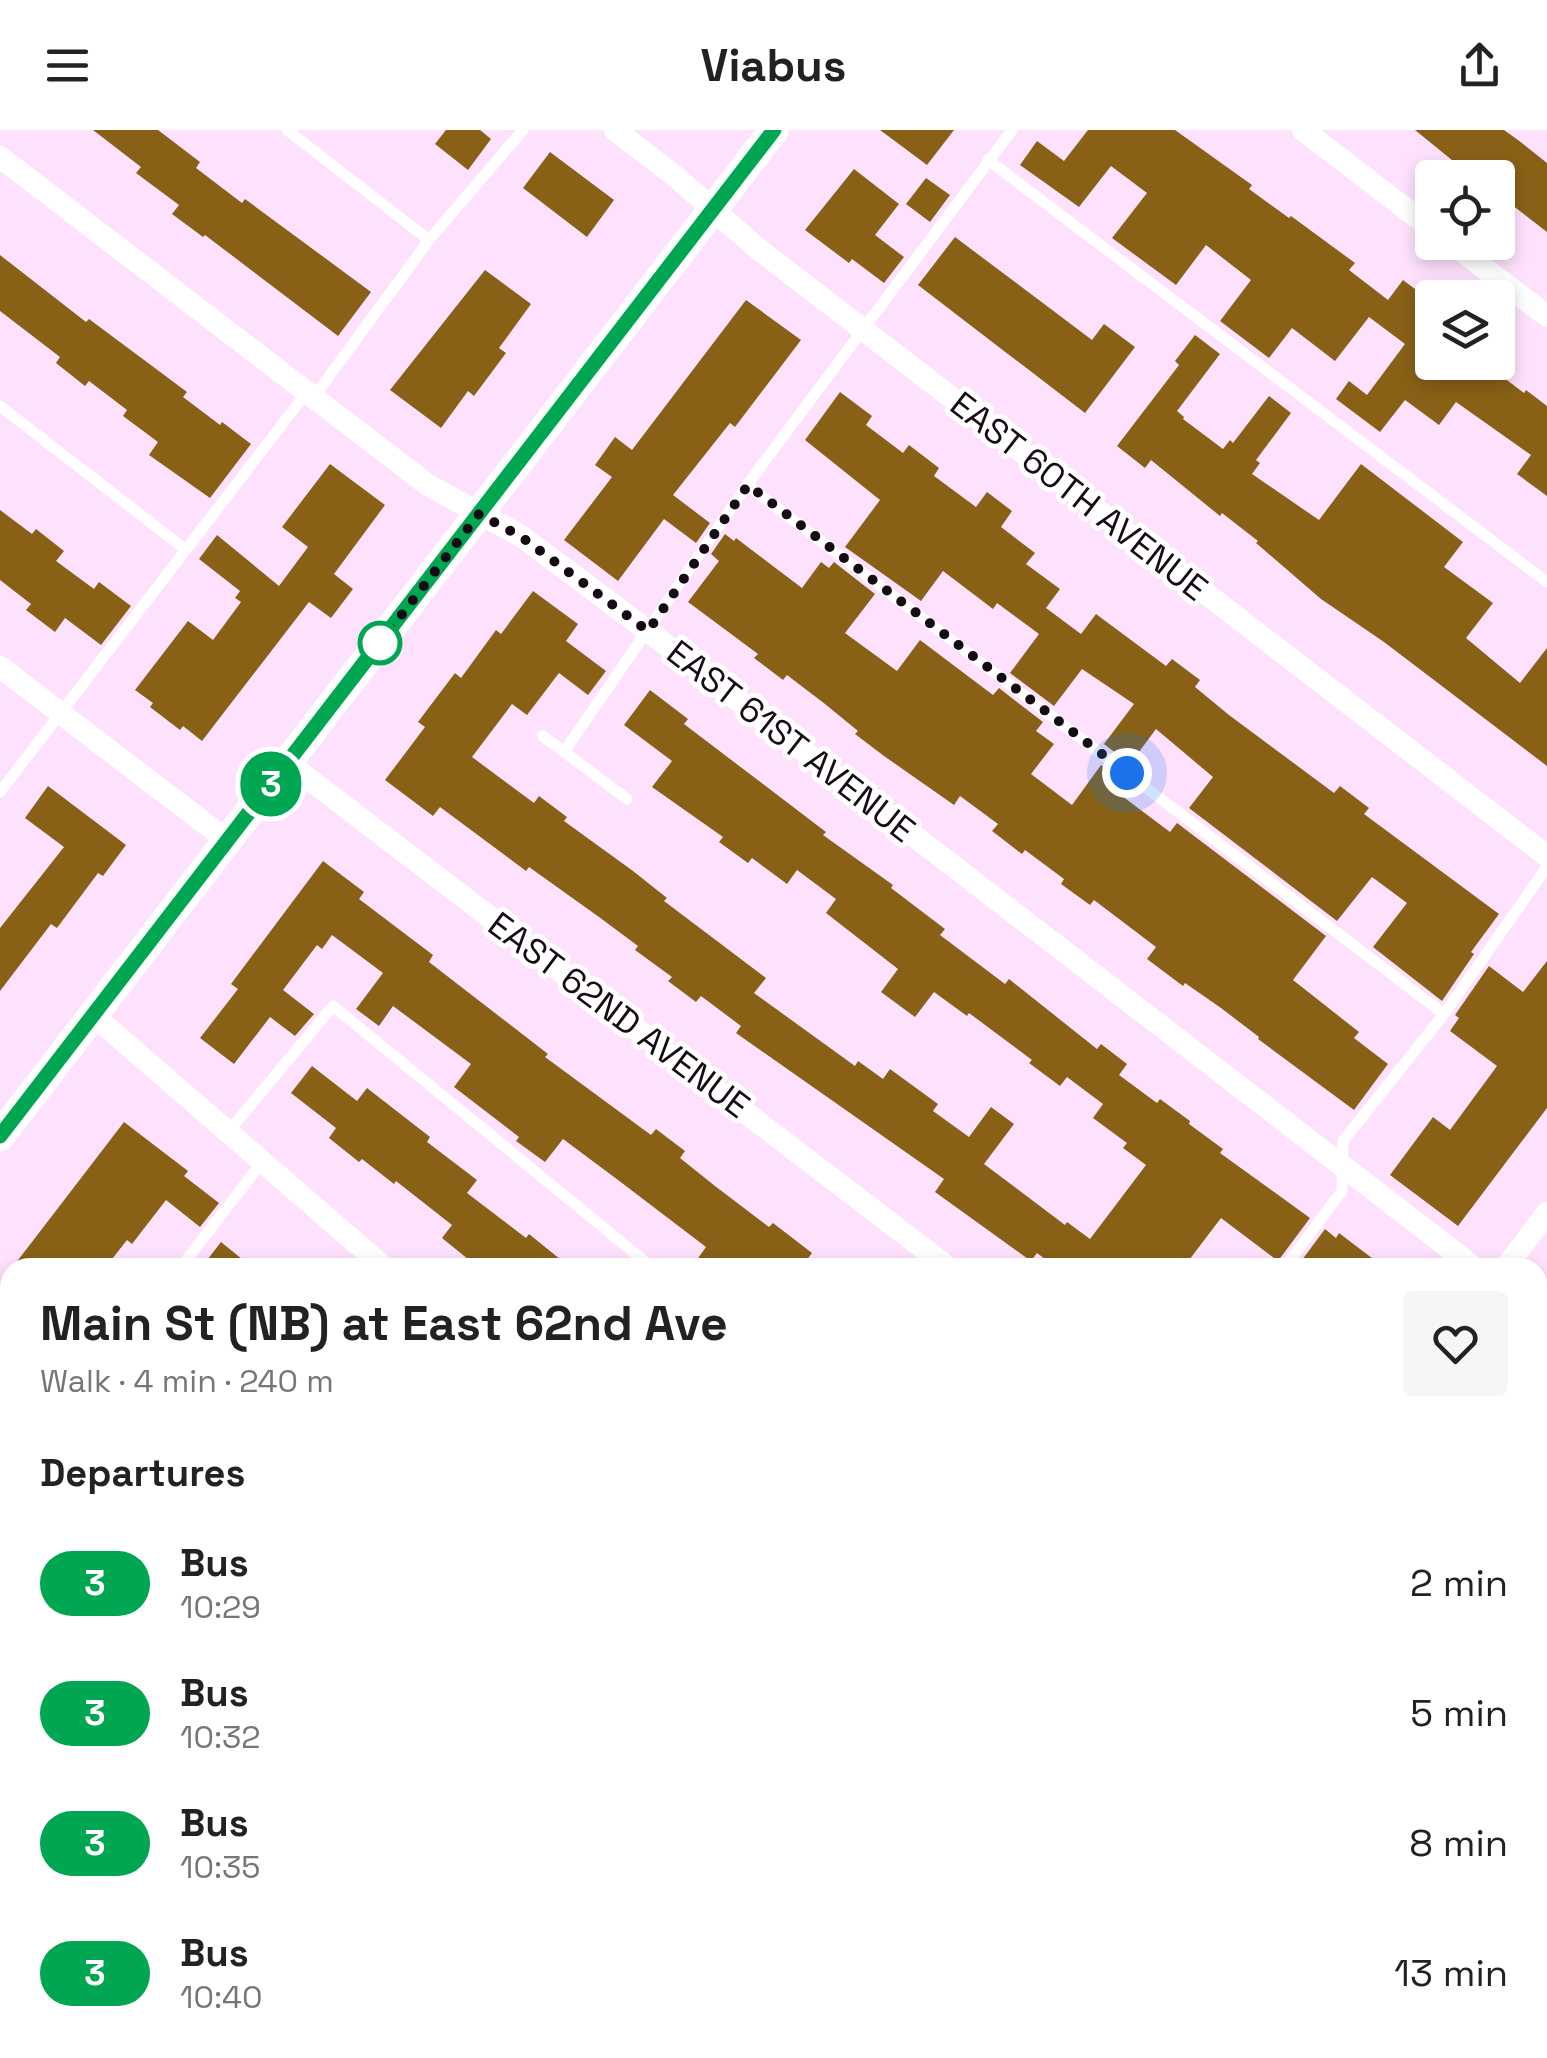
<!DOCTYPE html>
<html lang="en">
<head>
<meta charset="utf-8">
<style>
  :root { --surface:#fff; --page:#f6f6f6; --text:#222; --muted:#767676 }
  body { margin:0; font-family:"Space Grotesk",sans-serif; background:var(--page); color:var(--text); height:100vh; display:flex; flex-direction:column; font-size:38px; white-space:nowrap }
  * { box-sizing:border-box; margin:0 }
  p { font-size:32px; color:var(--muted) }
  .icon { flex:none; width:55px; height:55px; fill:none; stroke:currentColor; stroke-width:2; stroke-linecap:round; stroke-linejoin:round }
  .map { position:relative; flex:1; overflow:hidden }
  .drawer { position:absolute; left:0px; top:1128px; width:1548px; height:802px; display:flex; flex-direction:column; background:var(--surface); border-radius:30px 30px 0 0; box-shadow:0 5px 15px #0003 }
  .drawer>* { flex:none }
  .badge { padding:0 20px; border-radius:32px; font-size:35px; line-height:65px }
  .buttons { position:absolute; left:1415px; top:30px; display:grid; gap:20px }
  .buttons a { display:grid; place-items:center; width:100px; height:100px; border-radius:10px; background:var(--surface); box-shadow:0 5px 15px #0003; font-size:50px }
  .you { position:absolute; width:50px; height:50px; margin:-25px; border:8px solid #fff; border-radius:50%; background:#1a73e8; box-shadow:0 0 0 15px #1a73e833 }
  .map>.badge { position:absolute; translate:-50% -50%; box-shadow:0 0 0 5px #fff }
  h2 { padding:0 40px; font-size:38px; line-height:90px }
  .round { display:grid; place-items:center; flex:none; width:105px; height:105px; border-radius:10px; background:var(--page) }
  .summary { display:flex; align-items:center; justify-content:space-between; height:170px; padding:0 40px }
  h1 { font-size:48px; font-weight:600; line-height:75px }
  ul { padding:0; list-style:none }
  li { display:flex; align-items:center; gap:30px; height:130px; padding:0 40px }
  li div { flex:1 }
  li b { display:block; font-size:38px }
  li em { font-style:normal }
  li .badge { min-width:110px; font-weight:700; text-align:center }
  header { display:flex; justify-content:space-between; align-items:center; height:130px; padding:0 40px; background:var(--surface); font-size:45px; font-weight:600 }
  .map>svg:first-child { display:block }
  .building { fill:#886117 }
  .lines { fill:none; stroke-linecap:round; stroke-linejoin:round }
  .service { stroke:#fff; stroke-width:11 }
  .minor { stroke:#fff; stroke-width:22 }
  .secondary { stroke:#fff; stroke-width:30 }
  .line-casing { stroke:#fff; stroke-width:22 }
  .line { stroke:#00a651; stroke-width:15 }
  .walk { stroke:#150b15; stroke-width:10; stroke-dasharray:0 18 }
  .stop-dot { fill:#fff; stroke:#00a651; stroke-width:5 }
  .labels { text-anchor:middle; stroke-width:10; stroke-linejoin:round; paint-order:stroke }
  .street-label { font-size:35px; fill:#150b15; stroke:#fff }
</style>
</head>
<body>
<header><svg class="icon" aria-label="menu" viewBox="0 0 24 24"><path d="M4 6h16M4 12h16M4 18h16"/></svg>Viabus<svg class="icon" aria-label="share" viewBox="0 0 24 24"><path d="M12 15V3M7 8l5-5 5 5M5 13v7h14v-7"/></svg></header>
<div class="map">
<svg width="1547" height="1928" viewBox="0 0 1547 1928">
  <rect width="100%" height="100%" fill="#fee2fd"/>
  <g class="building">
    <path d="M93 0H158L200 32 196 38 242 73 245 69 371 162 338 206 205 105 203 107 172 84 179 75 136 43 141 37Z"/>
    <path d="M446 0H480L491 9 468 40 435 14Z"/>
    <path d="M880 0H954L927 35Z"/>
    <path d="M1088 0H1175L1252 55 1249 59 1289 88 1291 86 1355 133 1349 140 1388 170 1403 150 1431 171 1419 186 1432 196V232H1483L1524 263 1526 260 1547 276V366L1517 344 1531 325 1456 272 1439 295 1405 270 1380 302 1336 269 1349 251 1367 265 1405 214 1369 187 1335 231 1292 198 1269 228 1220 191 1251 150 1206 115 1176 155 1112 108 1147 63 1111 36 1079 77 1020 35 1037 11 1064 31Z"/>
    <path d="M1415 0H1504L1518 10 1547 33V102L1498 64V48H1474Z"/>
    <path d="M550 22 614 70 587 107 523 58Z"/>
    <path d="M854 39 899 74 875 105 904 127 884 153 852 129 849 133 805 100Z"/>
    <path d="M926 48 950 65 930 92 906 74Z"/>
    <path d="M955 107 1092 210 1104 194 1135 217 1085 283 918 155Z"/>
    <path d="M0 125 86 192 89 189 187 262 183 267 220 295 222 292 251 314 210 368 149 325 158 312 123 286 127 280 89 251 85 256 56 233 60 227 0 181Z"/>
    <path d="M485 140 531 174 499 218 506 223 474 266 468 261 441 298 390 260Z"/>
    <path d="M746 170 801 210 735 297 730 293 673 365 710 393 696 413 664 389 618 451 564 410 612 347 595 335 615 307 632 320Z"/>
    <path d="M1195 205 1220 224 1177 281 1184 287 1183 289 1223 319 1230 310 1233 313 1269 266 1291 283 1256 330 1260 333 1252 344 1319 390 1361 334 1463 412 1444 437 1493 473 1466 508 1520 553 1547 518V636L1384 512 1321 469 1256 413 1258 411 1222 383 1220 386 1151 330 1145 338 1117 316 1179 235 1175 231Z"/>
    <path d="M840 262 872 286 866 295 903 323 909 315 939 338 934 346 976 377 987 362 1012 381 1001 397 1035 423 1026 434 1060 459 1046 478 1081 504 1096 484 1166 536 1172 529 1200 550 1195 557 1229 585 1334 663 1340 656 1369 678 1364 684 1499 784 1471 822 1474 824 1442 871 1373 817 1407 773 1372 747 1337 791 1189 678 1213 647 1156 599 1130 634 1104 614 1134 574 1082 539 1054 576 1010 543 1039 504 997 473 993 479 943 441 921 471 845 417 880 370 805 310Z"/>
    <path d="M330 334 385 375 334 444 353 459 331 488 309 472 202 611 183 596 180 600 150 577 153 573 135 560 188 491 213 510 241 472 235 468 240 461 199 429 217 405 279 456 308 417 282 397Z"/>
    <path d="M0 380 32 404 36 399 64 421 56 431 94 459 99 452 131 476 101 515 65 488 55 502 26 480 31 474 0 450Z"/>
    <path d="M725 404 734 411 736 408 802 458 821 432 829 438 834 432 875 464 845 503 897 541 920 510 993 565 999 558 1043 592 1036 601 1054 614 1031 644 1072 675 1101 635 1119 649 1112 658 1118 663 1170 702 1177 693 1326 806 1293 850 1359 902 1354 908 1388 934 1354 980 1258 909 1259 907 1221 878 1185 853 1183 856 1147 829 1156 817 1094 770 1090 775 1061 754 1064 749 1025 720 1022 724 992 701 998 694 960 666 954 675 884 626 855 604 858 601 825 574 787 545 783 550 754 528 758 524 688 472 719 431 711 424Z"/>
    <path d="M533 461 578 494 566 511 606 541 588 565 559 543 527 585 512 574 472 627 534 673 539 666 567 687 564 691 633 741 667 768 664 771 766 848 754 863 855 936 858 931 883 949 890 939 938 974 933 981 969 1007 991 977 1014 994 984 1034 1065 1095 1067 1092 1090 1109 1146 1035 1123 1018 1127 1013 1093 988 1103 974 1067 947 1060 956 1029 933 1032 930 969 883 967 886 934 862 915 887 881 862 898 839 826 783 836 769 797 740 787 754 752 728 748 733 719 712 723 707 652 657 672 631 624 595 650 560 688 589 684 594 826 702 823 705 893 755 891 758 945 799 940 805 1005 854 1009 849 1097 919 1101 914 1127 934 1119 945 1157 973 1160 969 1190 991 1189 994 1223 1019 1220 1023 1310 1088 1278 1131 1221 1088 1183 1138H1057L1037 1123 1031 1131 935 1062 944 1049 736 903 741 896 701 866 696 872 668 851 672 847 635 820 638 816 599 787 529 737 526 741 440 677 433 686 385 650 425 597 418 592 455 543 461 548 496 500 501 504Z"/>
    <path d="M48 656 126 715 103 746 98 743 57 798 51 794 0 861V798L64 717 25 688Z"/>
    <path d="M323 731 364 762 359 769 433 825 429 832 548 924 545 927 651 1005 656 999 685 1021 680 1028 715 1056 769 1097 773 1093 812 1123 801 1138H691L706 1117 618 1050 563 1009 545 1032 516 1011 519 1007 454 957 471 934 393 876 379 896 356 879 383 843 332 805 322 819 317 815 283 860 314 884 295 906 270 887 234 934 200 908 238 859 231 854Z"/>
    <path d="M1547 831V978L1458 1096 1390 1045 1433 987 1450 1000 1497 936 1450 901 1459 888 1455 885 1489 836 1523 862Z"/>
    <path d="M312 936 357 971 367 958 430 1007 427 1012 477 1050 467 1063 526 1108 529 1104 571 1138H479L442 1108 452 1095 396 1051 394 1054 362 1029 359 1032 329 1008 336 998 291 963Z"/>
    <path d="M124 992 188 1041 184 1046 219 1073 200 1097 166 1070 132 1114 127 1110 105 1138H12Z"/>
    <path d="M1325 1099 1336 1108 1339 1103 1385 1138H1296Z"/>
    <path d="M221 1112 253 1138H201Z"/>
  </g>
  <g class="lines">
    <g class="service">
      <path d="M287 0 429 110"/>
      <path d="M988 30 1547 452"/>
      <path d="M314 267 429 110 523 0"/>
      <path d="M0 276 185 419"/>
      <path d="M747 355 1444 884"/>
      <path d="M543 606 627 669"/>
      <path d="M564 622 747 355 1012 0"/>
      <path d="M0 662 307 262"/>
      <path d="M229 1001 333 876 653 1138"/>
      <path d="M180 1138 263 1031"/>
      <path d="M1284 1138 1342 1061 1343 1011 1444 884 1547 737"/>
      <path d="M0 1371 10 1358"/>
      <path d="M0 1683 10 1690"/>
      <path d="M1538 1877 1547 1884"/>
      <path d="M307 1920 317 1928"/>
      <path d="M956 1920 965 1928"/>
    </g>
    <g class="minor">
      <path d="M615 0 676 47 757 118 1547 726"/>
      <path d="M1303 0 1432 99"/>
      <path d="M0 27 428 355 521 406 648 501 1475 1138"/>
      <path d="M1450 112 1547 186"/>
      <path d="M0 537 228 711"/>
      <path d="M288 633 949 1138"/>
      <path d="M93 885 385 1138"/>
      <path d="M1505 1138 1547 1083"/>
      <path d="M1538 1186 1547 1193"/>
      <path d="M0 1411 10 1419"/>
      <path d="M1538 1592 1547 1600"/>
      <path d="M645 1920 655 1928"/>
      <path d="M1275 1920 1284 1928"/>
      <path d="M36 1928 42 1920"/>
      <path d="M912 1928 918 1920"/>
    </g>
    <path class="secondary" d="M0 1006 774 0"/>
  </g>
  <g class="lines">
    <defs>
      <path id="line" d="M0 1006 774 0"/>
    </defs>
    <use href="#line" class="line-casing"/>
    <use href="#line" class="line"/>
    <path class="walk" d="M380 513 479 384 520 406 648 501 748 355 1127 643"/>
  </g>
  <circle class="stop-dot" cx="380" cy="513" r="20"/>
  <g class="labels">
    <g class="street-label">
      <text transform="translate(1079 366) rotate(38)" y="12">EAST 60TH AVENUE</text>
      <text transform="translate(791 611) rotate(38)" y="12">EAST 61ST AVENUE</text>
      <text transform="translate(619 885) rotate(37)" y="12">EAST 62ND AVENUE</text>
    </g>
  </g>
</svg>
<div class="buttons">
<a><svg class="icon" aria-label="locate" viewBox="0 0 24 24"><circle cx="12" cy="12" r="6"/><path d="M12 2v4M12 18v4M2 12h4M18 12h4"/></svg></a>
<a><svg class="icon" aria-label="layers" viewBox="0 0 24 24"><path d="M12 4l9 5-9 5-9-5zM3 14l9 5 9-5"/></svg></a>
</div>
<div class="you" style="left:1127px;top:643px"></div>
<b class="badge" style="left:271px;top:654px;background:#00a651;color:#fff">3</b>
<section class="drawer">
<div class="summary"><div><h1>Main St (NB) at East 62nd Ave</h1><p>Walk · 4 min · 240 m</p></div><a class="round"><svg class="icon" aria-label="heart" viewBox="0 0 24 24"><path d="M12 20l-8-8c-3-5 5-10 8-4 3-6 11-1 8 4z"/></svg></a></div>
<h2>Departures</h2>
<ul>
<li><span class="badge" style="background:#00a651;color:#fff">3</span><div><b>Bus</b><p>10:29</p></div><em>2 min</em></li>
<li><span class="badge" style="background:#00a651;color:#fff">3</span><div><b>Bus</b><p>10:32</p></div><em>5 min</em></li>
<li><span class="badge" style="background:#00a651;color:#fff">3</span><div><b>Bus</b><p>10:35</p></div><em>8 min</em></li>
<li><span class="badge" style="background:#00a651;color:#fff">3</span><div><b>Bus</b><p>10:40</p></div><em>13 min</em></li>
</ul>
</section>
</div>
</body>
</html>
